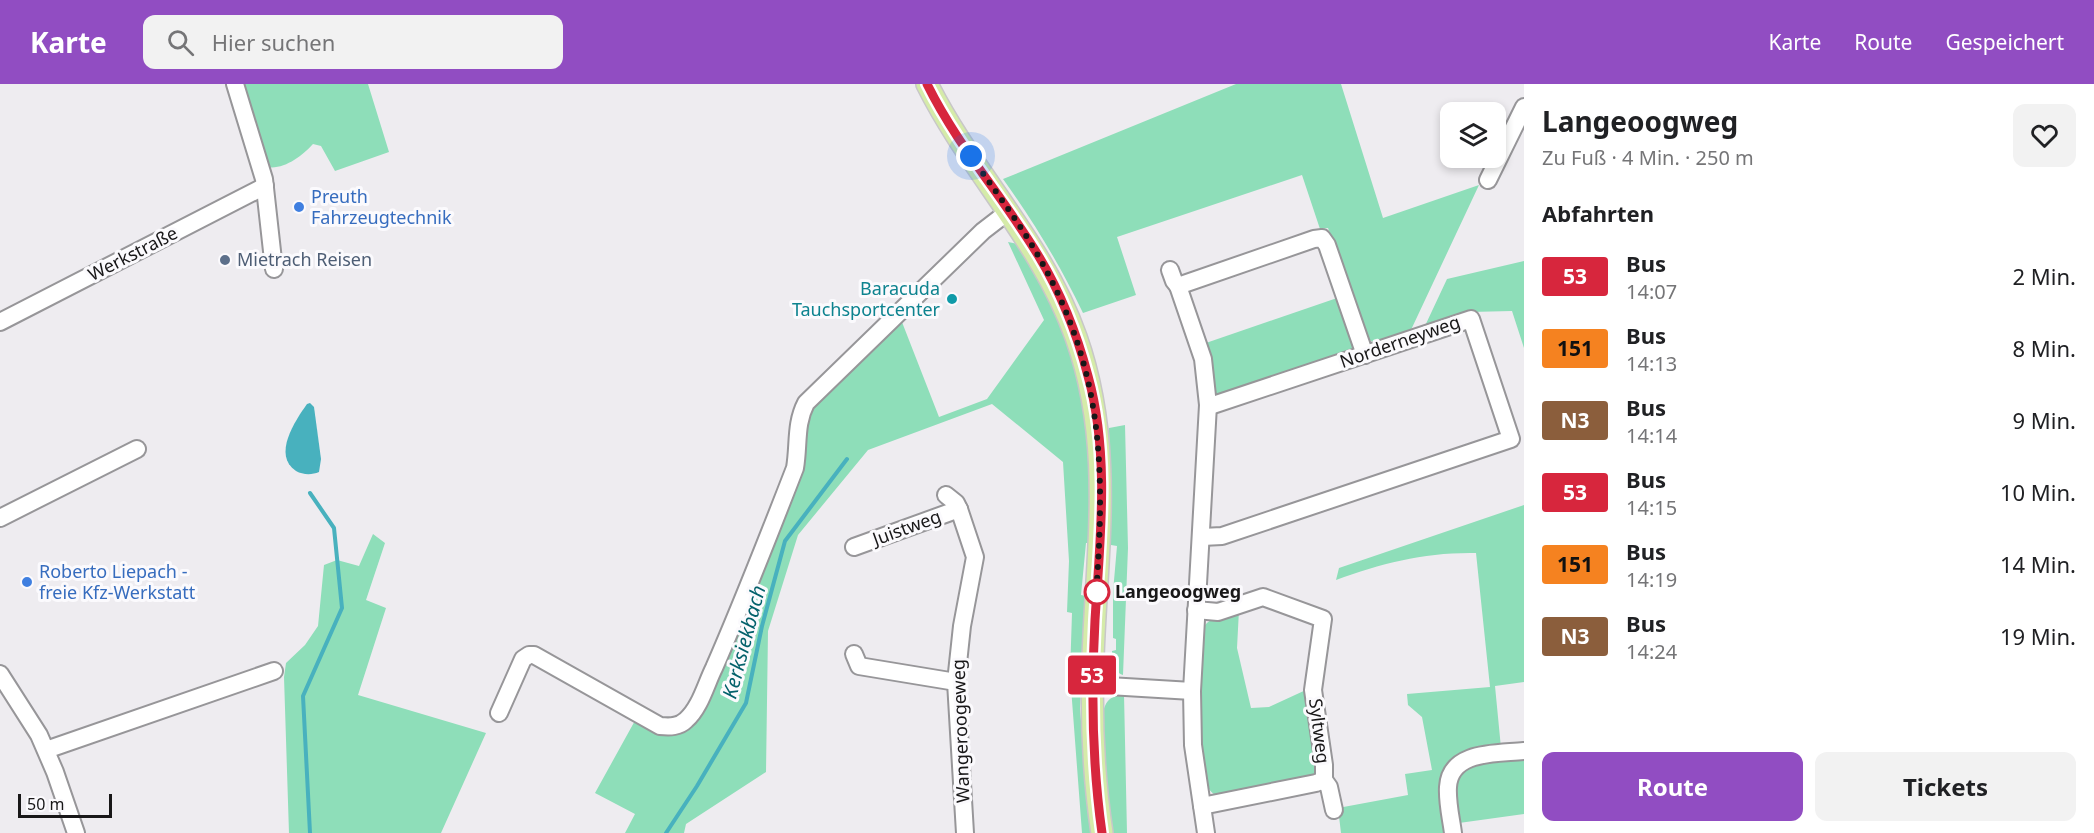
<!DOCTYPE html>
<html lang="de">
<head>
<meta charset="utf-8">
<style>
  :root { --surface:#fff; --page:#f2f2f2; --text:#202124; --muted:#757577; --accent:#914dc2 }
  body { margin:0; font-family:"Noto Sans",sans-serif; background:var(--page); color:var(--text); height:100vh; display:flex; flex-direction:column; font-size:22px; white-space:nowrap }
  * { box-sizing:border-box; margin:0 }
  p { font-size:20px; color:var(--muted) }
  .icon { flex:none; width:33px; height:33px; fill:none; stroke:currentColor; stroke-width:2; stroke-linecap:round; stroke-linejoin:round }
  .map { position:relative; flex:1; overflow:hidden }
  .details { display:flex; flex-direction:column; background:var(--surface); width:570px }
  .details>* { flex:none }
  .badge { padding:0 12px; border-radius:4px; font-size:21px; line-height:39px }
  .buttons { position:absolute; left:1440px; top:18px; display:grid; gap:12px }
  .buttons a { display:grid; place-items:center; width:66px; height:66px; border-radius:12px; background:var(--surface); box-shadow:0 3px 9px #0003; font-size:30px }
  .scale { position:absolute; left:18px; bottom:15px; width:94px; box-sizing:border-box; padding-left:6px; border:3px solid #181718; border-top:0; font-size:16px; line-height:21px; white-space:nowrap; color:#181718; -webkit-text-stroke:4px #fbfafd; paint-order:stroke }
  .you { position:absolute; width:30px; height:30px; margin:-15px; border:4px solid #fff; border-radius:50%; background:#1a73e8; box-shadow:0 0 0 9px #1a73e833 }
  .map>.badge { position:absolute; translate:-50% -50%; box-shadow:0 0 0 3px #fff }
  h2 { padding:0 18px; font-size:22px; line-height:54px }
  .round { display:grid; place-items:center; flex:none; width:63px; height:63px; border-radius:12px; background:var(--page) }
  .head { display:flex; align-items:center; justify-content:space-between; height:102px; padding:0 18px }
  h1 { font-size:28px; font-weight:700; line-height:45px }
  .primary-button { display:flex; gap:12px; margin-top:auto; padding:12px 18px }
  .primary-button a { flex:1; height:69px; border-radius:12px; background:var(--accent); color:#fff; font-size:24px; font-weight:700; line-height:69px; text-align:center }
  .primary-button a+a { background:var(--page); color:var(--text) }
  ul { padding:0; list-style:none }
  li { display:flex; align-items:center; gap:18px; height:72px; padding:0 18px }
  li div { flex:1 }
  li b { display:block; font-size:22px }
  li em { font-style:normal }
  li .badge { min-width:66px; font-weight:700; text-align:center }
  header { display:flex; align-items:center; gap:36px; box-sizing:border-box; height:84px; padding:0 30px; background:var(--accent); color:#fff }
  header strong { font-size:28px }
  nav { display:flex; gap:33px; margin-inline-start:auto; font-size:21px }
  .search { width:420px; height:54px; background:var(--page); display:flex; align-items:center; gap:15px; box-sizing:border-box; padding:0 21px; border-radius:12px; color:var(--muted); font-size:22px }
  main { display:flex; flex:1; min-height:0 }
  .map>svg:first-child { display:block }
  .green { fill:#8edeb9 }
  .water { fill:#48b1be }
  .lines { fill:none; stroke-linecap:round; stroke-linejoin:round }
  .stream { stroke:#48b1be; stroke-width:4 }
  .minor-casing { stroke:#979699; stroke-width:20 }
  .major-casing { stroke:#c8c7c8; stroke-width:24 }
  .minor { stroke:#fff; stroke-width:16 }
  .major { stroke:#d5eba9; stroke-width:21 }
  .line-casing { stroke:#fff; stroke-width:14 }
  .line { stroke:#d7263d; stroke-width:9 }
  .walk { stroke:#181718; stroke-width:6; stroke-dasharray:0 10.8 }
  .shop-dot { fill:#3f7fe0; stroke:#fbfafd; stroke-width:2 }
  .service-dot { fill:#5c6f8a; stroke:#fbfafd; stroke-width:2 }
  .culture-dot { fill:#0f9aa8; stroke:#fbfafd; stroke-width:2 }
  .stop-dot { fill:#fff; stroke:#d7263d; stroke-width:3 }
  .labels { text-anchor:middle; stroke-width:6; stroke-linejoin:round; paint-order:stroke }
  .shop-label { font-size:18px; fill:#366cbe; stroke:#fbfafd; text-anchor:start }
  .street-label { font-size:18px; fill:#181718; stroke:#fbfafd }
  .service-label { font-size:18px; fill:#4e5e75; stroke:#fbfafd; text-anchor:start }
  .culture-label { font-size:18px; fill:#0d838f; stroke:#fbfafd; text-anchor:end }
  .stop-label { font-size:18px; font-weight:bold; fill:#181718; stroke:#fbfafd; text-anchor:start }
  .water-label { font-size:20px; font-style:italic; fill:#03616b; stroke:#fbfafd }
</style>
</head>
<body>
<header>
<strong>Karte</strong>
<div class="search"><svg class="icon" aria-label="search" viewBox="0 0 24 24"><circle cx="10" cy="10" r="6"/><path d="M15 15l6 6"/></svg>Hier suchen</div>
<nav><a>Karte</a><a>Route</a><a>Gespeichert</a></nav>
</header>
<main>
<div class="map">
<svg width="1524" height="749" viewBox="0 0 1524 749">
  <rect width="100%" height="100%" fill="#eeecf0"/>
  <g class="green">
    <path d="M241 0H368L389 68 335 87 321 62 313 60C302 72 284 86 267 83Z"/>
    <path d="M1236 0H1341L1383 134 1479 101 1410 248 1376 260 1366 254 1328 144 1320 145 1302 91 1117 153 1136 211 1083 229C1060 181 1034 138 1003 95Z"/>
    <path d="M1008 158 1023 161 1072 264 1091 361 1090 459H1086L1081 511 1086 512 1080 624 1086 702 1092 749H1082L1070 590 1072 529 1067 528 1069 477 1063 378 992 320 868 366 798 451 768 547 766 688 686 740 684 749H625L635 730 595 709 637 633 676 645 737 538 804 331 900 233 939 333 987 315 1044 236Z"/>
    <path d="M1524 177V264L1512 227 1470 228 1424 244 1447 195Z"/>
    <path d="M1340 213 1354 261 1351 268 1220 314 1213 308 1203 260Z"/>
    <path d="M1125 341 1128 464 1123 591C1112 587 1112 577 1112 567L1116 566V555L1113 554V508L1117 462 1111 461 1109 344Z"/>
    <path d="M1524 421V598L1495 602 1501 664 1455 676 1448 749H1341L1338 724 1408 711 1405 690 1432 686 1422 633 1408 621 1407 610 1490 603 1476 469C1426 468 1382 479 1336 496L1339 484Z"/>
    <path d="M373 450 385 459 366 516 386 524 358 611 486 649 441 749H289L284 593 286 579 305 561 318 542 324 481 337 476 359 482Z"/>
    <path d="M1239 526 1237 564 1251 624 1269 623 1308 605 1319 684 1313 694 1219 713C1213 710 1209 707 1207 700 1201 682 1195 558 1203 544 1209 533 1228 530 1239 526Z"/>
    <path d="M1124 610 1127 749H1111C1108 726 1097 639 1105 622 1108 614 1115 611 1124 610Z"/>
    <path d="M1524 673V730L1459 739C1457 726 1452 709 1456 696 1463 674 1504 675 1524 673Z"/>
  </g>
  <path class="water" d="M310 319 314 323 321 375 319 388C312 391 303 391 296 387 272 371 295 337 307 320Z"/>
  <g class="lines">
    <g class="stream">
      <path d="M310 409 334 444 342 524 303 612 310 749"/>
      <path d="M666 749 697 702 746 619 762 542 785 457 847 375"/>
    </g>
    <defs>
      <g id="minor">
        <path d="M235 0 264 95 274 185"/>
        <path d="M1488 96 1524 23"/>
        <path d="M1170 186 1174 197 1178 202"/>
        <path d="M0 238 265 102"/>
        <path d="M946 411 956 419 959 425 975 473 962 542 956 598 965 749"/>
        <path d="M0 434 137 365"/>
        <path d="M1202 453 1222 452 1511 355 1471 235 1213 321H1208"/>
        <path d="M854 463 959 425"/>
        <path d="M1196 526 1218 528 1263 513 1323 535 1313 606 1324 681V696"/>
        <path d="M854 570 859 582 956 598"/>
        <path d="M0 590 39 651 55 688 76 749"/>
        <path d="M1092 601 1192 607"/>
        <path d="M499 629 523 575 529 571H534L660 642C670 643 679 643 686 636 700 624 706 600 714 584 743 518 769 451 795 384 799 361 795 340 806 319L983 147 1009 127"/>
        <path d="M46 666 274 587"/>
        <path d="M1324 696 1329 703 1334 726"/>
        <path d="M1202 722 1316 699 1324 696"/>
        <path d="M1206 749 1193 661 1192 607 1208 321 1203 275 1178 202 1314 155 1322 154 1327 161 1365 271"/>
        <path d="M1453 749C1451 734 1447 718 1448 703 1450 666 1498 670 1524 667"/>
      </g>
      <path id="major" d="M927 0C971 88 1043 159 1076 253 1114 360 1097 463 1093 573 1091 632 1093 690 1102 749"/>
    </defs>
    <use href="#minor" class="minor-casing"/>
    <use href="#major" class="major-casing"/>
    <use href="#minor" class="minor"/>
    <use href="#major" class="major"/>
  </g>
  <g class="lines">
    <defs>
      <path id="line" d="M927 0C957 61 1003 113 1038 171 1061 209 1077 250 1088 292 1110 371 1100 456 1095 536 1091 608 1092 678 1102 749"/>
    </defs>
    <use href="#line" class="line-casing"/>
    <use href="#line" class="line"/>
    <path class="walk" d="M971 72C994 106 1020 139 1040 175 1104 288 1105 386 1096 512L1097 508"/>
  </g>
  <g class="shop-dot">
    <circle cx="299" cy="123" r="6"/>
    <circle cx="27" cy="498" r="6"/>
  </g>
  <circle class="service-dot" cx="225" cy="176" r="6"/>
  <circle class="culture-dot" cx="952" cy="215" r="6"/>
  <circle class="stop-dot" cx="1097" cy="508" r="12"/>
  <g class="labels">
    <g class="shop-label">
      <text x="311" y="119">Preuth<tspan x="311" dy="21">Fahrzeugtechnik</tspan></text>
      <text x="39" y="494">Roberto Liepach -<tspan x="39" dy="21">freie Kfz-Werkstatt</tspan></text>
    </g>
    <g class="street-label">
      <text transform="translate(133 170) rotate(-27)" y="6">Werkstraße</text>
      <text transform="translate(1400 258) rotate(-19)" y="6">Norderneyweg</text>
      <text transform="translate(907 444) rotate(-20)" y="6">Juistweg</text>
      <text transform="translate(961 647) rotate(-92)" y="6">Wangeroogeweg</text>
      <text transform="translate(1319 647) rotate(83)" y="6">Syltweg</text>
    </g>
    <g class="service-label">
      <text x="237" y="182">Mietrach Reisen</text>
    </g>
    <g class="culture-label">
      <text x="940" y="211">Baracuda<tspan x="940" dy="21">Tauchsportcenter</tspan></text>
    </g>
    <g class="stop-label">
      <text x="1115" y="514">Langeoogweg</text>
    </g>
    <g class="water-label">
      <text transform="translate(744 558) rotate(-75)" y="7">Kerksiekbach</text>
    </g>
  </g>
</svg>
<div class="buttons">
<a><svg class="icon" aria-label="layers" viewBox="0 0 24 24"><path d="M12 4l9 5-9 5-9-5zM3 14l9 5 9-5"/></svg></a>
</div>
<div class="scale">50 m</div>
<div class="you" style="left:971px;top:72px"></div>
<b class="badge" style="left:1092px;top:591px;background:#d7263d;color:#fff">53</b>
</div>
<section class="details">
<div class="head"><div><h1>Langeoogweg</h1><p>Zu Fuß · 4 Min. · 250 m</p></div><a class="round"><svg class="icon" aria-label="heart" viewBox="0 0 24 24"><path d="M12 20l-8-8c-3-5 5-10 8-4 3-6 11-1 8 4z"/></svg></a></div>
<h2>Abfahrten</h2>
<ul>
<li><span class="badge" style="background:#d7263d;color:#fff">53</span><div><b>Bus</b><p>14:07</p></div><em>2 Min.</em></li>
<li><span class="badge" style="background:#f58220;color:#111">151</span><div><b>Bus</b><p>14:13</p></div><em>8 Min.</em></li>
<li><span class="badge" style="background:#8b5e3c;color:#fff">N3</span><div><b>Bus</b><p>14:14</p></div><em>9 Min.</em></li>
<li><span class="badge" style="background:#d7263d;color:#fff">53</span><div><b>Bus</b><p>14:15</p></div><em>10 Min.</em></li>
<li><span class="badge" style="background:#f58220;color:#111">151</span><div><b>Bus</b><p>14:19</p></div><em>14 Min.</em></li>
<li><span class="badge" style="background:#8b5e3c;color:#fff">N3</span><div><b>Bus</b><p>14:24</p></div><em>19 Min.</em></li>
</ul>
<div class="primary-button"><a>Route</a><a>Tickets</a></div>
</section>
</main>
</body>
</html>
